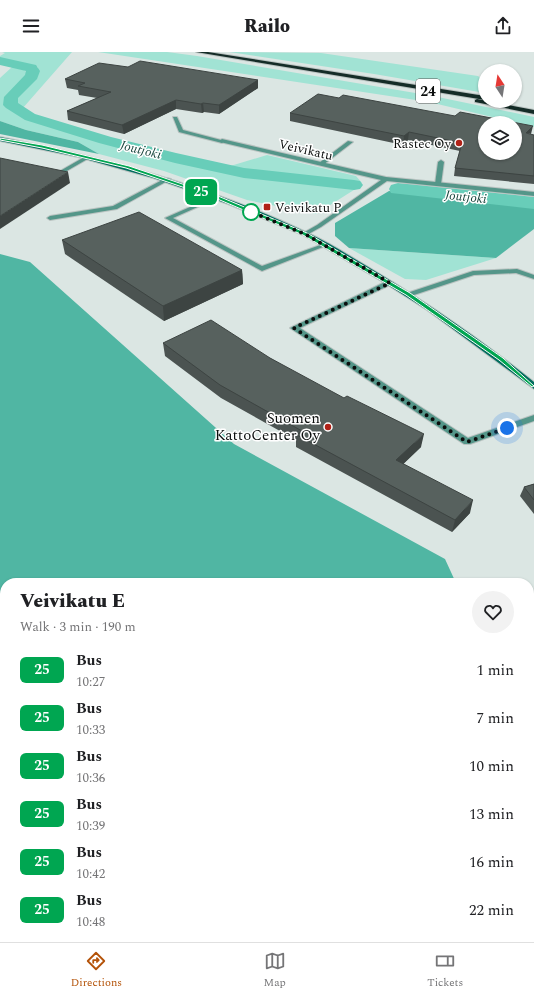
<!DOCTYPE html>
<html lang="en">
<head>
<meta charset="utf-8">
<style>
  :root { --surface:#fff; --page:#f2f2f2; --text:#202124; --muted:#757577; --line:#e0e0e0; --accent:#b45309 }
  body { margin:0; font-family:Spectral,serif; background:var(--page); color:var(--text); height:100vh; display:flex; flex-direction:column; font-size:15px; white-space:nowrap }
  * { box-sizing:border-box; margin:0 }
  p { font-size:13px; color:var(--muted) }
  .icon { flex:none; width:22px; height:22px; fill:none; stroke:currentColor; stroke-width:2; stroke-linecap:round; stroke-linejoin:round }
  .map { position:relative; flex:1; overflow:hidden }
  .drawer { position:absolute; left:0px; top:526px; width:534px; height:364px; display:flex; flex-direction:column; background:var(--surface); border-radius:16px 16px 0 0; box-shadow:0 1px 3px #0004 }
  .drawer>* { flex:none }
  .badge { padding:0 8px; border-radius:6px; font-size:14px; line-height:26px }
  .needle { width:26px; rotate:348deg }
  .tools { position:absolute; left:478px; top:12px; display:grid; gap:8px }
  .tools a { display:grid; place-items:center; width:44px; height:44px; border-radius:50%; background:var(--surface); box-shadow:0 1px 3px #0004; font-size:20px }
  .you { position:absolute; width:20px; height:20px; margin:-10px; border:3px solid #fff; border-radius:50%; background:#1a73e8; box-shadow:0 0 0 6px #1a73e833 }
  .map>.badge { position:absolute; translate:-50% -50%; box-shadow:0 0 0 2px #fff }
  .round { display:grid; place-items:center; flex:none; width:42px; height:42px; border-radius:21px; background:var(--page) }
  .summary { display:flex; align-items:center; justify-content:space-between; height:68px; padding:0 20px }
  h1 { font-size:19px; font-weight:800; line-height:30px }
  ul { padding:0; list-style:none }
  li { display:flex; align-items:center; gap:12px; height:48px; padding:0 20px }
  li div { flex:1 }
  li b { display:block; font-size:15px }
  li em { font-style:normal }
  li .badge { min-width:44px; font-weight:700; text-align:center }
  header { display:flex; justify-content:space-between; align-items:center; height:52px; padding:0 20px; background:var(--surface); font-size:18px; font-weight:800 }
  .tabs { display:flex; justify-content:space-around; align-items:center; height:56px; border-top:1px solid var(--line); background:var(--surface); font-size:11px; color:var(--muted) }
  .tabs a { display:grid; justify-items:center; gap:2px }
  .tabs .current { color:var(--accent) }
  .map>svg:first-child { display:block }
  .green { fill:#a1e3d4 }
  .forest { fill:#50b6a3 }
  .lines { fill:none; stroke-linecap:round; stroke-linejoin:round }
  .canal { fill:#68cdb9; fill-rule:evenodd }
  .lane-casing { stroke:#bac3c1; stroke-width:2 }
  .street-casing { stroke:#bac3c1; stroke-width:2 }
  .secondary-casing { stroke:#bac3c1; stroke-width:2 }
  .highway-casing { stroke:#bac3c1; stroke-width:2 }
  .lane { fill:#549689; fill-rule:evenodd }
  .street { fill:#549689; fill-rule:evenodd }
  .secondary { fill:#016d5e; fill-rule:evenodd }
  .highway { fill:#142c27; fill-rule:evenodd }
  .wall { fill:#4b5351 }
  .shaded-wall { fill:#3d4442 }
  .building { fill:#57615e; stroke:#3d4442; fill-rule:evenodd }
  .line { fill:#00a651; stroke:#fff }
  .walk { stroke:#0b0e0d; stroke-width:4; stroke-dasharray:0 7.2 }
  .poi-dot { fill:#b02117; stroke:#fff; stroke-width:1.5 }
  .stop-dot { fill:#fff; stroke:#00a651; stroke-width:2 }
  .labels { text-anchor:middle; stroke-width:3; stroke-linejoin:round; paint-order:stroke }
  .far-poi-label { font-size:13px; fill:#0b0e0d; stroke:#fff; text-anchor:end }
  .far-water-label { font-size:13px; font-style:italic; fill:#19473e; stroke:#fff }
  .far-street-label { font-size:13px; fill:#0b0e0d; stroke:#fff }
  .shield { fill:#fff; stroke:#545656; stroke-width:1 }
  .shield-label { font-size:14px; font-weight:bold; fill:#0b0e0d }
  .poi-label { font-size:15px; fill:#0b0e0d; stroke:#fff; text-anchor:end }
</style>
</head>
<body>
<header><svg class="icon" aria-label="menu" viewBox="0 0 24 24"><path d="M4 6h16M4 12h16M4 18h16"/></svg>Railo<svg class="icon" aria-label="share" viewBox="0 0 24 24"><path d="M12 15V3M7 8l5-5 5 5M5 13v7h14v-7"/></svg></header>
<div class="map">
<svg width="534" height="890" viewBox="0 0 534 890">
  <rect width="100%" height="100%" fill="#dbe6e3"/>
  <g class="green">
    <path d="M2 0H72L22 57 18 52 16 45 38 22V15L0 6V4L5 1Z"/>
    <path d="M98 0H167L197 4 433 44 534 65V75L429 50Z"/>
    <path d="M229 0 321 1 478 24 485 30V41L374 22Z"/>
    <path d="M12 15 24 18 28 21 6 45 5 54 20 64 71 81 225 121 357 136 316 162 247 148 164 119 99 102 78 90 26 78 0 69V26Z"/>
    <path d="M267 103 356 124 362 131 272 123 227 115Z"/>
    <path d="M411 132 534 145V149L393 135Z"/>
    <path d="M349 196 496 206 426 228 405 227Z"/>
  </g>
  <g class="forest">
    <path d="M0 69 26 78 78 90 99 102 0 82Z"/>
    <path d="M389 139 534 153V177L496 206 349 196 335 184V171Z"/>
    <path d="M0 202 30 210 234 392 445 507 456 531H5V717L0 710Z"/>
    <path d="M529 686 534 697V890H0V848L5 840V885H529Z"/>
  </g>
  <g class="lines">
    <g class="canal">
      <path d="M0 5 36 13 40 19 37 27 18 46V51L35 62 111 85 176 101 244 116 354 128 360 129 363 133 360 137 354 138 244 126 175 111 99 91 25 68 6 56 3 53 4 45 25 23 26 19 0 13Z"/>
      <path d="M398 131 534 145V157L391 141 389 137 391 133Z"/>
    </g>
    <defs>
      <g id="lane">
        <path d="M173 65H177L183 78 225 89 222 91 179 80Z"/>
        <path d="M348 89 353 90 323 113H319V111Z"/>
        <path d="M86 104 91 105 58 124 53 123Z"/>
        <path d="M441 108 444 110 441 132 438 134 435 132 438 110Z"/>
        <path d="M166 126 171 127 117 157 50 168 47 166 50 164 113 154Z"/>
        <path d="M215 144 220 145 173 166 262 214 323 192 328 193 262 219 165 166Z"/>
        <path d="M517 217 534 223V227L516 221 474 223 411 244H405L404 242 473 219Z"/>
        <path d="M387 229H390L394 231 300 276 468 386 534 363V369L470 392H464L290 276Z"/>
      </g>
      <path id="street" d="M222 87 386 125 534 140V144L387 129 321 175 305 184 302 182 303 181 317 173 381 128 220 90 219 89Z"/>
      <path id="secondary" d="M0 85C106 106 210 134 308 181 326 189 343 200 360 210 421 246 479 286 534 330V337L427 258 383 230 303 183 228 152 153 126 78 105 0 89Z"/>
      <g id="highway">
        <path d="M196 0H208L485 44V48Z"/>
        <path d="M477 47 534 58V62L475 50V48Z"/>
      </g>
    </defs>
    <use href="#lane" class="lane-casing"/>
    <use href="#street" class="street-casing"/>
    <use href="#secondary" class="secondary-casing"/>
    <use href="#highway" class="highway-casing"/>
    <use href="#lane" class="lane"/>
    <use href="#street" class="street"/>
    <use href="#secondary" class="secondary"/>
    <use href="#highway" class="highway"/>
  </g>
  <g class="wall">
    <path d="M128 15 258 28V36L219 62 204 60 202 61 176 57 124 82 68 68 67 59 97 46 79 43 78 38 67 36 65 27Z"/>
    <path d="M290 61 534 83V132L454 124 455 116 460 99 408 88 403 93 290 69Z"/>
    <path d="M62 188 242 218 243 232 164 269 65 202Z"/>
    <path d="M163 291 270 306 421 395 403 412 470 461 452 480 296 395V388L221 346 165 304Z"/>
    <path d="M534 432V462L520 444 524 435Z"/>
  </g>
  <g class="shaded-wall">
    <path d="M258 28V36L219 62V53Z"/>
    <path d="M176 48V57L124 82 122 73Z"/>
    <path d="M203 51 204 60 202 61 201 52Z"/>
    <path d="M533 74 531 82 526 81Z"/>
    <path d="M409 80 408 88 403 93 404 84Z"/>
    <path d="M68 120 70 131 0 177V164Z"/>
    <path d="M242 218 243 232 164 269 163 254Z"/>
    <path d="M424 382 421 395 394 421 396 408Z"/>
    <path d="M473 448 470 461 452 480 455 468Z"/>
  </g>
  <g class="building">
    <path d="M140 9 258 28 219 53 203 51 201 52 176 48 122 73 67 59 111 40 78 34 85 31 65 27 99 11 128 15Z"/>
    <path d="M318 42 339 46 343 43 455 64 460 60 533 74 526 81 534 83V124L455 116 462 91 409 80 404 84 290 61ZM485 71H515V101H485Z"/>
    <path d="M0 106 68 120 0 164Z"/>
    <path d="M139 160 242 218 163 254 62 188Z"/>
    <path d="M211 268 270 306 344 346 347 344 424 382 396 408 473 448 455 468 297 383 302 379 220 333 163 291Z"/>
    <path d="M534 432V448L524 435Z"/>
  </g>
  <path class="line" d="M0 86 42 93 129 114 218 144 307 181 410 241 503 306 534 334 532 335 499 308 406 243 303 183 215 146 126 116 42 96 0 88Z"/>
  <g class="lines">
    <path class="walk" d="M251 160 246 158 305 182 390 231 294 276 467 390 507 376"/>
  </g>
  <g class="poi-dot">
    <circle cx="459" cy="91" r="4"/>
    <rect x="263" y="151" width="8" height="8" rx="2"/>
    <circle cx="328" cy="375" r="4"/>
  </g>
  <circle class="stop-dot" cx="251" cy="160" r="8"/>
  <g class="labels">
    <g class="far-poi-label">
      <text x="451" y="96">Rastec Oy</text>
      <text x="275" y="160" text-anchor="start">Veivikatu P</text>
    </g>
    <g class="far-water-label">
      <text transform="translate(141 97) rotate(14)" y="5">Joutjoki</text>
      <text transform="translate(466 144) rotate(6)" y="5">Joutjoki</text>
    </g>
    <g class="far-street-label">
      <text transform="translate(306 97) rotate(13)" y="5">Veivikatu</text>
    </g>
    <rect class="shield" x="416" y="27" width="24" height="24" rx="3"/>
    <g class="shield-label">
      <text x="428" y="44">24</text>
    </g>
    <g class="poi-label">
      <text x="320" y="371">Suomen<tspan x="320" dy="17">KattoCenter Oy</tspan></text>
    </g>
  </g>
</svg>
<div class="tools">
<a><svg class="needle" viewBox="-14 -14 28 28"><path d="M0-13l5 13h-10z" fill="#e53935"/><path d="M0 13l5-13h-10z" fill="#757577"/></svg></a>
<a><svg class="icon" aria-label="layers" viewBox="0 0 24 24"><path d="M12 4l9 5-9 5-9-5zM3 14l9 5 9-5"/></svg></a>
</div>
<div class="you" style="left:507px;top:376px"></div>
<b class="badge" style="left:201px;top:140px;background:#00a651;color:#fff">25</b>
<section class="drawer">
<div class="summary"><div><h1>Veivikatu E</h1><p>Walk · 3 min · 190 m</p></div><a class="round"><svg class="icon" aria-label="heart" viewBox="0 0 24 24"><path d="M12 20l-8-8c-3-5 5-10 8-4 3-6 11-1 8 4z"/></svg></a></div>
<ul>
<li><span class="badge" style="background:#00a651;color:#fff">25</span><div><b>Bus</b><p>10:27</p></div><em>1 min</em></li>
<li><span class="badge" style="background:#00a651;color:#fff">25</span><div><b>Bus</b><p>10:33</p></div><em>7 min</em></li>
<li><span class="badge" style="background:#00a651;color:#fff">25</span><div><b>Bus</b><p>10:36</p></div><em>10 min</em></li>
<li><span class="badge" style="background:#00a651;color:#fff">25</span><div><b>Bus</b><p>10:39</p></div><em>13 min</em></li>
<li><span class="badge" style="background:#00a651;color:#fff">25</span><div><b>Bus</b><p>10:42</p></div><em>16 min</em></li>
<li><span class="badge" style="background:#00a651;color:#fff">25</span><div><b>Bus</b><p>10:48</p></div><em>22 min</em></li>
</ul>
</section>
</div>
<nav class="tabs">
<a class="current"><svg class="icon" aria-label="directions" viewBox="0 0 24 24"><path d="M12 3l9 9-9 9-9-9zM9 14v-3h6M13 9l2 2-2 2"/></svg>Directions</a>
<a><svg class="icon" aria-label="map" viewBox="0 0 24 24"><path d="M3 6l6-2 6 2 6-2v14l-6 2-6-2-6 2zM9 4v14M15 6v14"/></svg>Map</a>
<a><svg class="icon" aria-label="tickets" viewBox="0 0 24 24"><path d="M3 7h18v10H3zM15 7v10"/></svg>Tickets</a>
</nav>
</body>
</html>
